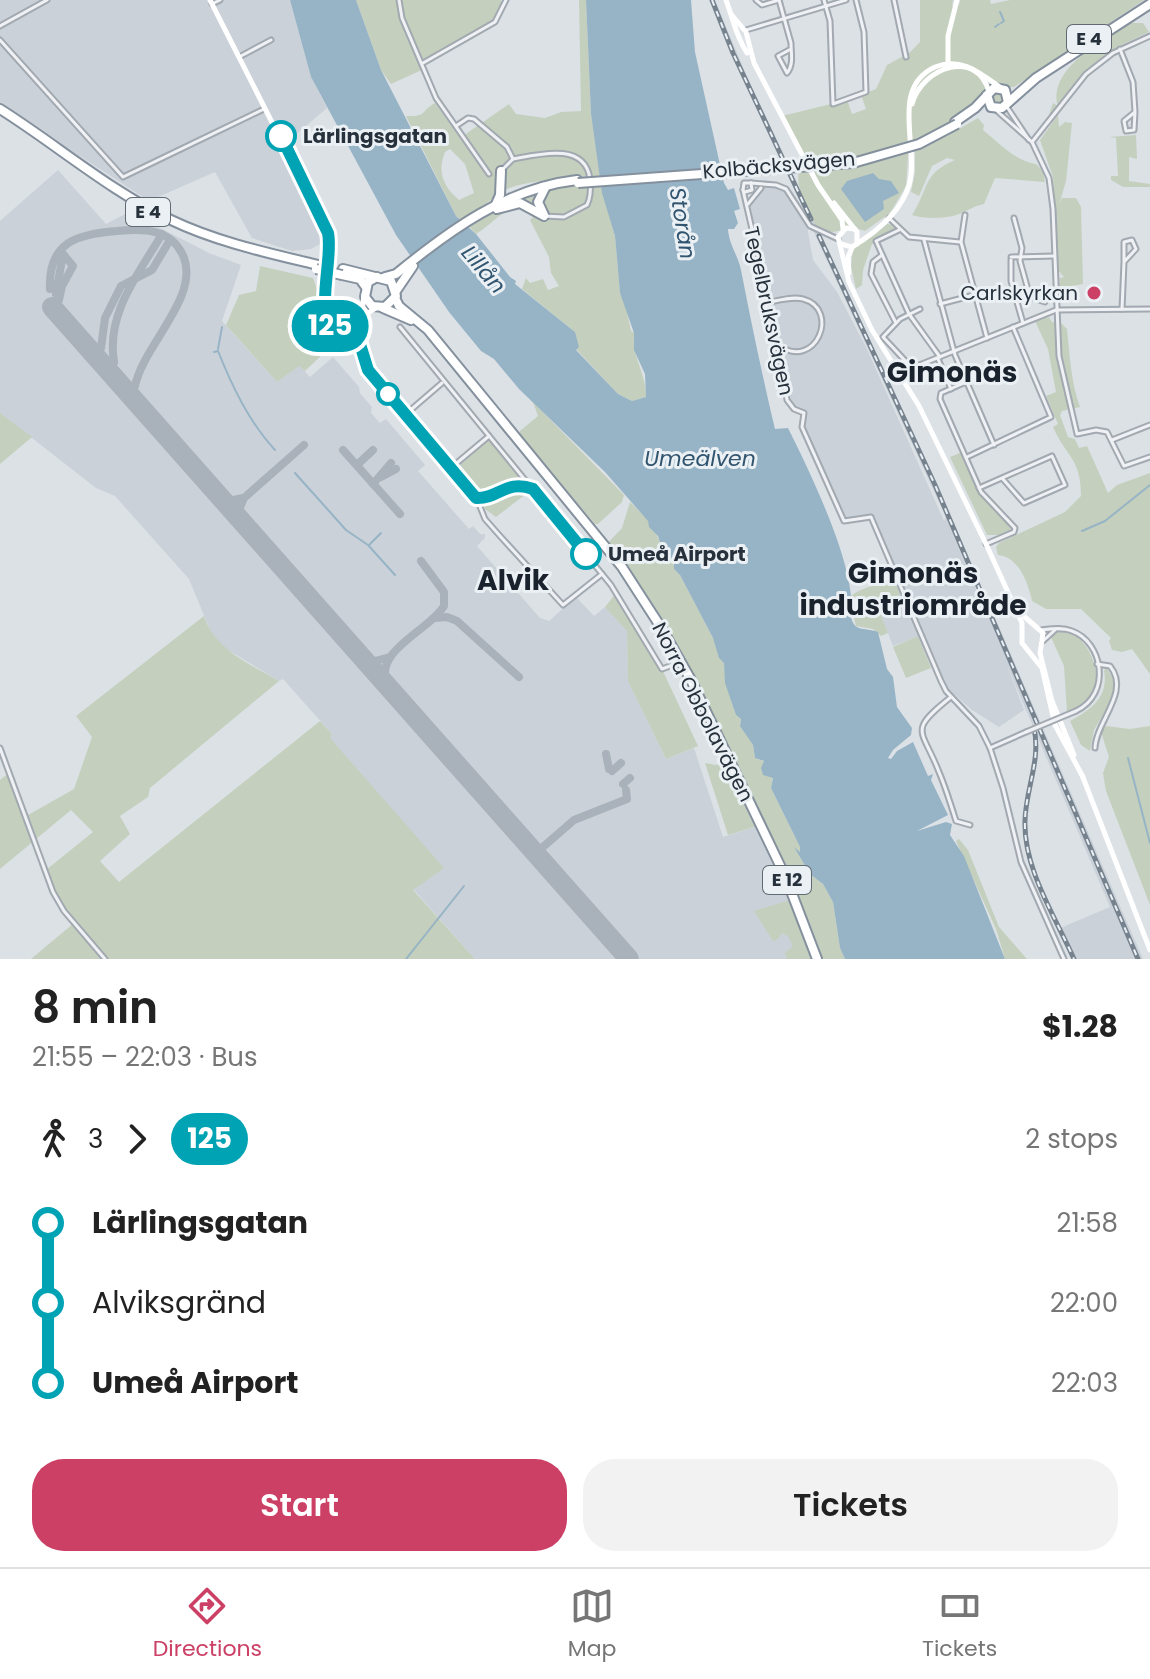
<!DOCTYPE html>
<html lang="en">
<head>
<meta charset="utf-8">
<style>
  :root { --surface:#fff; --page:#f2f2f2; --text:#222; --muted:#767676; --line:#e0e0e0; --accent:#cc4066 }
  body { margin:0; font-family:Poppins,sans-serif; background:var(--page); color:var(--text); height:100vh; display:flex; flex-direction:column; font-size:30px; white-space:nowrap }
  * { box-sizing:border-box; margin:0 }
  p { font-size:26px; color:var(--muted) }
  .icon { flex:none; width:44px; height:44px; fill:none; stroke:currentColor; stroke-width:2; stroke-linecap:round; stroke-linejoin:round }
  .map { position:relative; height:959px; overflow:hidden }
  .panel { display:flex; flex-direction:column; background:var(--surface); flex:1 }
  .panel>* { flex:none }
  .badge { padding:0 16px; border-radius:26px; font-size:28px; line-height:52px }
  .map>.badge { position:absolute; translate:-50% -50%; box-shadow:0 0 0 4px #fff }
  .legs { display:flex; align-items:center; gap:12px; height:88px; padding:0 32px; font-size:26px }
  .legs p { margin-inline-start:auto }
  .summary { display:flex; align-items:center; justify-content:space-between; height:136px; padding:0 32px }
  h1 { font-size:44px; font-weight:600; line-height:60px }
  .cta { display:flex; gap:16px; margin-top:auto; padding:16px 32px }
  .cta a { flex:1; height:92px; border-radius:32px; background:var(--accent); color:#fff; font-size:32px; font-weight:600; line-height:92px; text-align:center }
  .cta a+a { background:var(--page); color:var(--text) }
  ul { padding:0 32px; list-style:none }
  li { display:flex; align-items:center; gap:28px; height:80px; font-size:30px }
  li i { display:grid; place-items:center; width:12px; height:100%; margin:0 10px; background:currentColor }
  li i::after { content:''; width:20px; height:20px; margin:-10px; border:6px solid; border-radius:50%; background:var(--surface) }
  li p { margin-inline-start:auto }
  li:first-child i { background:linear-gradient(#0000 50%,currentColor 0) }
  li:last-child i { background:linear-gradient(currentColor 50%,#0000 0) }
  .menu { display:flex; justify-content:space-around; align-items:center; height:112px; border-top:2px solid var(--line); background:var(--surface); font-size:22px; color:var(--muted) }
  .menu a { display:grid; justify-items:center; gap:4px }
  .menu .current { color:var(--accent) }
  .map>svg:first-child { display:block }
  .built { fill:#cad1d8 }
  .green { fill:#c4d0bd; fill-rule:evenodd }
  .water { fill:#97b4c6 }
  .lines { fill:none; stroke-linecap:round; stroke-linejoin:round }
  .stream { stroke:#97b4c6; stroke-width:2 }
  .taxiway { stroke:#a9b2ba; stroke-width:8 }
  .runway { stroke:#a9b2ba; stroke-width:20 }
  .street-casing { stroke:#a2a9b0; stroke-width:7 }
  .highway-casing { stroke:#84909d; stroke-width:12 }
  .street { stroke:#eff1f5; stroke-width:3 }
  .secondary { stroke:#fff; stroke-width:5 }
  .highway { stroke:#fff; stroke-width:8 }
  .rail-casing { stroke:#76838f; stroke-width:5 }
  .rail { stroke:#ebf0f4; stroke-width:2; stroke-dasharray:6; stroke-linecap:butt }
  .street-bridge-casing { stroke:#a2a9b0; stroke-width:7; stroke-linecap:butt }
  .highway-bridge-casing { stroke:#84909d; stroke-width:12; stroke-linecap:butt }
  .street-bridge { stroke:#eff1f5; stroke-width:3 }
  .highway-bridge { stroke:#fff; stroke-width:8 }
  .line-1-casing { stroke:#fff; stroke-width:18 }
  .line-1 { stroke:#00a3b4; stroke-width:12 }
  .stop-1-dot { fill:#fff; stroke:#00a3b4; stroke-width:4 }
  .poi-dot { fill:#cc4066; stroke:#ebf0f4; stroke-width:3 }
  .labels { text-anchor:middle; stroke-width:6; stroke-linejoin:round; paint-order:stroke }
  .shield { fill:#ebf0f4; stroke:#616a73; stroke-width:2 }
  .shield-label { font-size:18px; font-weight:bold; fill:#26313c }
  .stop-label { font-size:20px; font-weight:bold; fill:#26313c; stroke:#ebf0f4; text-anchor:start }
  .street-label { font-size:20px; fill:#26313c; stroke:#ebf0f4 }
  .poi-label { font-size:20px; fill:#26313c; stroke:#ebf0f4; text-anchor:end }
  .water-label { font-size:22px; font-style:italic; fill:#31546f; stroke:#ebf0f4 }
  .district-label { font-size:28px; font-weight:bold; fill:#19222d; stroke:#ebf0f4 }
</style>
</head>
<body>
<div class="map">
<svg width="1150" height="959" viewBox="0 0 1150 959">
  <rect width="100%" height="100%" fill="#dce1e6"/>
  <g class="built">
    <path d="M0 0H290L311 77 327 108 288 141 309 185 323 231V242L311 249 292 251 252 238 215 172 149 201 0 104Z"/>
    <path d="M710 0H715L746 75 937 484 1143 959H1072L1058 929 1110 907 1006 663 1024 710 999 727 972 710 937 679 919 636 893 646 877 605 903 593 873 521 866 516 844 521 802 427 804 413 794 409 787 400 778 345 770 331 748 216 749 200 761 188 773 184 789 191 794 197 806 220 813 260 837 292 866 347 944 521 946 517 742 77Z"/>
    <path d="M58 170 106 224 129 212 209 253 241 265 222 321 277 382 299 365 310 377 333 357 359 387 360 393 372 407 371 413 380 423 386 419 425 465 418 471 469 529 473 526 480 534H485V538L477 546 540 618 549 621 576 597 594 616 605 607 627 631 628 681 666 759 694 748 723 837 755 827 790 900 811 959H475L413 889 443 868 329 738 332 734 283 679 279 681 223 647 213 637 189 579 115 496 96 488 0 413V221Z"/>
  </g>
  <g class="green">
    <path d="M356 0H501C503 32 451 48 427 61L424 69 391 84 381 70Z"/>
    <path d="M579 0H586L591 114 600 176C576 177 525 180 505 190 490 198 479 212 464 222L456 216 406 116C428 117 420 111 435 103L460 138 509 104 516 114 545 118 561 112 581 111ZM450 149 465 164 474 193 459 200C443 186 437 172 445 152Z"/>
    <path d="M920 0H953L952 6 959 5 960 0H990L991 4 1010 0H1144L1014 87H1000L1005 96 1003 104 996 106 989 98 942 127 909 143 906 186 890 213 865 231 856 228 832 232 819 230C807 211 788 178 805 158L782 116 847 100 852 114 866 109 861 95 876 89 887 65 909 53 920 42Z"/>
    <path d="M1128 23H1143L1149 32 1117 47 1096 62 1048 118 1053 103 1058 106C1047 69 1103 41 1128 23Z"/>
    <path d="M1058 115 1059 127 1065 122 1072 123 1066 181 1059 205 1062 198H1076L1081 207 1083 284 1071 286 1062 296 1058 295 1060 278 1064 277 1058 270 1053 177 1040 140Z"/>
    <path d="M978 118 984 125 983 130C999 143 1015 161 1036 164L1043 171 1045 182 995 178 984 204C973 206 968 211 959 214 946 219 924 219 912 215 930 187 922 174 955 160L947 158 932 166 919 196 911 192 915 172V147L944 133 947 136Z"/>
    <path d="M1136 135 1137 159 1129 157V181L1150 184V187H1123L1111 180V176H1118L1116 138 1109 137Z"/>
    <path d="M600 179 615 236 620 293 625 303 631 331 635 333C629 351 647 375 646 397L632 401 618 394 576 349 575 332 522 289 526 278 530 283 543 279 548 290 559 286 551 273 549 257 530 220 533 217 524 206C504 206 493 224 476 234L466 223 527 193Z"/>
    <path d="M887 224 893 225 897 234 872 244 863 270 862 285 856 289 851 267 853 249Z"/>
    <path d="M260 266 313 278 317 289V329L308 337 323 354 305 371 299 366 277 382 226 325 239 295 256 291Z"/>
    <path d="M1049 317 1052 322 1062 324 1067 329C1070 357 1071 382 1080 407L1062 411 1060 415 1068 437 1075 439 1079 448 1087 446 1108 493 1117 485 1150 473V674L1132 649 1122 652 1112 650 1109 641 1111 638 1081 609H1046L1032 601C1028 583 1019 557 998 555L996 547 999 543 1065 512 1081 496C1081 458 1066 457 1053 427L1058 424 1046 396 1056 392 1048 349 1035 321Z"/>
    <path d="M533 402 624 495 622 502 598 524H595L520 435V431L538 416Z"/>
    <path d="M0 413 32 437 0 464Z"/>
    <path d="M489 440 583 553 577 558 526 494 496 517 485 509 476 488 460 465Z"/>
    <path d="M962 452 982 497 1008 520 1011 530 1002 535H987L950 457Z"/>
    <path d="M630 502 649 521 661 543 665 542 663 546 674 561V569L680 575 713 638 724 663 726 684 736 715 741 719 740 724 753 745 755 758 763 761 773 777 771 788 800 847V852L794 847 810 874 823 884 833 902 840 948 845 959H817L761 825 728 835 705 763 716 765 729 762 681 662 605 546 622 528Z"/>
    <path d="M886 583 895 584 901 594 877 605 888 633 881 636 873 629 856 626 852 609 846 600C857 590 868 586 886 583Z"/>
    <path d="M616 593 662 669 698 746 666 759 628 681 627 631 605 607Z"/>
    <path d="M204 616C215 650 250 664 279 681L150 788 148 797 120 816 130 834 100 861 119 882 320 721 332 734 330 738 444 868 413 890 475 959H31L74 923 53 892 46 870 93 832 71 810 0 869V780L11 771 28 815 74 789 92 737 76 716Z"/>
    <path d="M1055 632C1061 632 1068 632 1074 635 1092 645 1105 682 1090 699 1084 705 1075 708 1067 712L1064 666 1050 635Z"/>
    <path d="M918 636 931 668 906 678 893 647Z"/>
    <path d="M1107 668 1116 685 1114 696 1094 730 1090 751 1081 745 1070 721C1092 709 1109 697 1104 670Z"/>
    <path d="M1106 726 1130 729 1150 726V905L1106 791 1103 773 1109 757 1101 732Z"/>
    <path d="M959 839 968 850 999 927 1027 959H1005L996 929 956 841Z"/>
    <path d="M790 900 811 959H787L785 953 793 946 788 936 782 933 778 939 773 941 754 911Z"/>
  </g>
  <g class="water">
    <path d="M290 0H356L381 70 456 216 476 234 510 277 516 281 515 284 575 332 579 347 576 350 618 394 632 401 646 397 645 374 634 350V333L620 293 615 236 602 193 591 114 586 0H691L695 52 724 183 728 190 734 188 740 209 734 211 738 223 734 229H728C729 245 738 255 741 270 752 326 762 374 775 429L788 428C809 470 847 549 851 596L846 600C851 607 849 622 857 627 862 630 871 629 878 632L887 669 893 677 897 707 912 728 911 735 893 750 888 758 891 759 897 751 913 742 928 776 933 774 931 780 948 815 917 831 946 822 952 824 950 835 964 856 1005 959H845L840 948 833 902 823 884 810 874 794 847 800 852V847L771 788 773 778 763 775 761 768 764 761 755 758 753 745 740 726 741 719 736 715 725 683 724 663 719 658 713 638 680 575 674 569V561L663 548 665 542H660L658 536 649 527 648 521 605 472 519 389 494 359 481 351 449 312 396 235 311 77Z"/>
    <path d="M873 173 879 179 891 181 899 193 883 201 884 209 865 222 841 189 847 181Z"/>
  </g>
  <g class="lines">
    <g class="stream">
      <path d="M1000 12 1004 21 1001 23"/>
      <path d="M995 27 999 24"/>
      <path d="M218 349 222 327"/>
      <path d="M214 352 218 351C232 386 249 422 275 450"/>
      <path d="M295 473 346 530 368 545 395 575"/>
      <path d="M1082 531 1105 521 1150 485"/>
      <path d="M369 545 381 533"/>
      <path d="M1128 758 1150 843"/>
      <path d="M406 959 464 886"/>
    </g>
    <g class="taxiway">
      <path d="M50 289C48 242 77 234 117 231 144 228 173 229 184 258 199 298 143 346 135 386"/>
      <path d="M56 294 63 254"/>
      <path d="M59 300 62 286 73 266 63 254"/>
      <path d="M101 348 105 318 121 286 152 270 170 240"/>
      <path d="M114 362C106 313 138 275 162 234"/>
      <path d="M343 450 400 514"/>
      <path d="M357 465 373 450"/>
      <path d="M381 477 396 469"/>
      <path d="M373 484 391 463"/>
      <path d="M217 493 229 501 243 498"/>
      <path d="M244 524 239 510 244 498 304 445"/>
      <path d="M435 618 447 617 457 621 519 677"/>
      <path d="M361 656 375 661 390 657"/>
      <path d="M388 686C371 651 429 631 444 606V592L421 561"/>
      <path d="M606 754 609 769"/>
      <path d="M612 771 621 763"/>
      <path d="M623 784 630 778"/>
      <path d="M536 853 574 820 627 799 626 790"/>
    </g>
    <path class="runway" d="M52 307 629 959"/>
    <defs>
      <g id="street">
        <path d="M399 0 402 18 436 98 489 174"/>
        <path d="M756 0 762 5 779 0"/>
        <path d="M779 0 791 43C791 53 794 65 787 73L778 56 791 49"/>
        <path d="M824 0 830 21 833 104 866 92 864 32 856 0"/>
        <path d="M894 0 906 57"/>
        <path d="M212 4 220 0"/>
        <path d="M0 26 47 0"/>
        <path d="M746 30 846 0"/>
        <path d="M0 40 123 177 264 109"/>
        <path d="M1120 49 1133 82 1135 112 1124 121 1126 131 1134 130 1135 112"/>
        <path d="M241 56 271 40"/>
        <path d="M423 63 495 22 506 0"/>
        <path d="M1007 107 1029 140"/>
        <path d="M997 111 1032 142 1049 178 1053 209 1059 356 1077 434 1096 430 1107 432 1124 466 1150 457"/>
        <path d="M456 126 468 118 474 119 507 147 513 159 501 171"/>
        <path d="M1032 142 1086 74 1113 53 1150 36"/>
        <path d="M513 159C540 154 585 142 590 179 591 189 591 197 587 205L564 217 544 216"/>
        <path d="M751 183 776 185 786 189 810 226 838 239"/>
        <path d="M743 190 760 264 770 331 778 345 787 400 794 409 804 413 802 427 844 521 871 517 941 681 946 691 979 726 990 748 1003 788 1021 862 1064 959"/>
        <path d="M743 190 744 183H751"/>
        <path d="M745 192 752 190 751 183"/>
        <path d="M748 204 761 188"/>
        <path d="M965 215 961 242 987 338"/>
        <path d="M889 218 909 237 960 242"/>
        <path d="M1014 218 1022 248 1020 261 1030 297 1045 302"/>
        <path d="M899 230 876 241 909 314 940 357"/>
        <path d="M924 240 955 355 994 445"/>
        <path d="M882 255 873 262 871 274 896 323"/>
        <path d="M1011 257 1054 256"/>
        <path d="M1011 260V281L1023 323"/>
        <path d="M765 303C777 301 791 296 803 299 841 309 816 372 778 345"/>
        <path d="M940 304 974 295"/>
        <path d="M920 309 900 319 883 337 912 368 1056 310 1150 309"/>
        <path d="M1122 309 1124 262 1136 249 1132 240 1124 242V262"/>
        <path d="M400 327 611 585 662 669 678 663"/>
        <path d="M359 341 365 364 377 381 474 492 485 519 500 536 563 605 602 574"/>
        <path d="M938 359 951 389"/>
        <path d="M966 382 941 393 940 399 981 492 1015 528 1014 532 986 544"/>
        <path d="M406 414 442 383"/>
        <path d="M1112 440 1150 425"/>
        <path d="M967 457 1051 417 1013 327"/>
        <path d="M452 467 489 436"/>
        <path d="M979 488 1052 456 1065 485 1024 503 1002 478"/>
        <path d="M476 498C496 500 507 481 529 487"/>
        <path d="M1041 630C1051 629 1062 627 1072 631 1103 642 1112 694 1076 711"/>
        <path d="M1043 641 1055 630"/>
        <path d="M951 697C907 732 922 728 939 772 945 786 951 805 956 821L970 825"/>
        <path d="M0 748 53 892 64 911 105 959"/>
        <path d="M990 748 1026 732"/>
        <path d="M1095 748C1096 721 1131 692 1110 666L1097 664"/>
      </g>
      <g id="highway">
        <path d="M987 95 991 107 1002 108 1036 78 1150 4"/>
        <path d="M0 109C57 145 110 191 171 220 217 242 268 253 318 265"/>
        <path d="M955 122 975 108 994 88 1005 90 1008 102"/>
        <path d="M496 204 500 195 501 171"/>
        <path d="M497 209 520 203 544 216"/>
        <path d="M544 215 538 202 545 188"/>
        <path d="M343 269 391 281 396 296 385 307 372 306 365 297 368 282 377 277"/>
        <path d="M342 275 360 279 365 286"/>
        <path d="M385 277 396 274C450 230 507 188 577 180"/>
        <path d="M396 291 413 266"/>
        <path d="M395 298 399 306 428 330 622 567 662 629 691 680 786 878 817 959"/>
        <path d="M383 308 411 320"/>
      </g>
    </defs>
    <use href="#street" class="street-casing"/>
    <use href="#highway" class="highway-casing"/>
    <use href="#street" class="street"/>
    <g class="secondary">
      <path d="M210 0 328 233C335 265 303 341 359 341"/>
      <path d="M726 0C734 21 735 34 747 53"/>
      <path d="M731 14 746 32 754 63 818 185 842 220 843 229"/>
      <path d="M948 67V36L957 0"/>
      <path d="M912 104C922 67 977 48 989 92"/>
      <path d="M834 203 857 232V244"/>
      <path d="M855 229 846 228 838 237 849 282 872 330 919 406 986 544 1022 623V643L1042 668 1055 725 1083 777"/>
      <path d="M841 244 852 247C875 233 901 213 909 185 920 148 889 88 935 67 961 56 981 74 1001 88"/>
      <path d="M849 273 848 257 852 248"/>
      <path d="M359 340 368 313 376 308"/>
      <path d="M359 341 364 294"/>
      <path d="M1018 611 1043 633 1040 653 1052 701 1074 755"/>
      <path d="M1082 775 1150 950"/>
    </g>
    <use href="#highway" class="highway"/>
    <defs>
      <g id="rail">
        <path d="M712 0 733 53 811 219"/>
        <path d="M819 236 935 485 1138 959"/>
        <path d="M1034 728C1041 760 1026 788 1025 820 1023 868 1055 916 1074 959"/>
      </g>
    </defs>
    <use href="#rail" class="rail-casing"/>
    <use href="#rail" class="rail"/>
    <defs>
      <path id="street-bridge" d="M1026 732 1076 711"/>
      <g id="highway-bridge">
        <path d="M578 183 853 163 919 144 957 124"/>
        <path d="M316 269 342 275"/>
      </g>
    </defs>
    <use href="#street-bridge" class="street-bridge-casing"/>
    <use href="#highway-bridge" class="highway-bridge-casing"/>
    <use href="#street-bridge" class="street-bridge"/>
    <use href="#highway-bridge" class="highway-bridge"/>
  </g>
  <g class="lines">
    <defs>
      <path id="line-1" d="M281 136 328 233C335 264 303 342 359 341L368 370 476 498C499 499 506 479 533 489L586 554"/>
    </defs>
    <use href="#line-1" class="line-1-casing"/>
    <use href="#line-1" class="line-1"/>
  </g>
  <g class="stop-1-dot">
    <circle cx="281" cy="136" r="14"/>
    <circle cx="388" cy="394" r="10"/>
    <circle cx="586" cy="554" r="14"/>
  </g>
  <circle class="poi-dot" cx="1094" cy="293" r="8"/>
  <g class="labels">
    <g class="shield">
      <rect x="1067" y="25" width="44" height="28" rx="6"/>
      <rect x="126" y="198" width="44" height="28" rx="6"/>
      <rect x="763" y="866" width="48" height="28" rx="6"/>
    </g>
    <g class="shield-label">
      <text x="1089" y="45">E 4</text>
      <text x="148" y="218">E 4</text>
      <text x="787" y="886">E 12</text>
    </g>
    <g class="stop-label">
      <text x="303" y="143">Lärlingsgatan</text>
      <text x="608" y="561">Umeå Airport</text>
    </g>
    <g class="street-label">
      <text transform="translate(779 165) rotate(-5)" y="7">Kolbäcksvägen</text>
      <text transform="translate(769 311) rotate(78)" y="7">Tegelbruksvägen</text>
      <text transform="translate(703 712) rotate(63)" y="7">Norra Obbolavägen</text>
    </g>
    <g class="poi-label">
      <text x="1078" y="300">Carlskyrkan</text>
    </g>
    <g class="water-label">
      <text transform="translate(683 223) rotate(81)" y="8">Storån</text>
      <text transform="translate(484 269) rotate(50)" y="8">Lillån</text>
      <text x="700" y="466">Umeälven</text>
    </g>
    <g class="district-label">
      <text x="952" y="382">Gimonäs</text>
      <text x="913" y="583">Gimonäs<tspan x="913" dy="32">industriområde</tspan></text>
      <text x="513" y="590">Alvik</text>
    </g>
  </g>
</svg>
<b class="badge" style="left:330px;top:326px;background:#00a3b4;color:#fff">125</b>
</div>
<section class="panel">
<div class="summary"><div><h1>8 min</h1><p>21:55 – 22:03 · Bus</p></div><b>$1.28</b></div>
<div class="legs"><svg class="icon" aria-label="walk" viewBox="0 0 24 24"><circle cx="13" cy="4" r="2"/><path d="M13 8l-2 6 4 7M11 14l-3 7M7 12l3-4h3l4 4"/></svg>3<svg class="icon" aria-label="forward" viewBox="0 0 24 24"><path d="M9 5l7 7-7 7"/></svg><b class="badge" style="background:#00a3b4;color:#fff">125</b><p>2 stops</p></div>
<ul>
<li><i style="color:#00a3b4"></i><b>Lärlingsgatan</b><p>21:58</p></li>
<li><i style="color:#00a3b4"></i><span>Alviksgränd</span><p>22:00</p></li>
<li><i style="color:#00a3b4"></i><b>Umeå Airport</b><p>22:03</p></li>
</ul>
<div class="cta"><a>Start</a><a>Tickets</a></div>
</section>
<nav class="menu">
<a class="current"><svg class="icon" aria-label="directions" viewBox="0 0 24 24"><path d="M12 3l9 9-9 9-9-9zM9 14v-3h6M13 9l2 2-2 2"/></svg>Directions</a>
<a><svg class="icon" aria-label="map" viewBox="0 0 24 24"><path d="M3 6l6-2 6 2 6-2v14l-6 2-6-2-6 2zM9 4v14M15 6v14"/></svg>Map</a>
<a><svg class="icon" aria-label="tickets" viewBox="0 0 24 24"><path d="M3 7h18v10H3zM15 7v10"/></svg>Tickets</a>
</nav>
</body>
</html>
